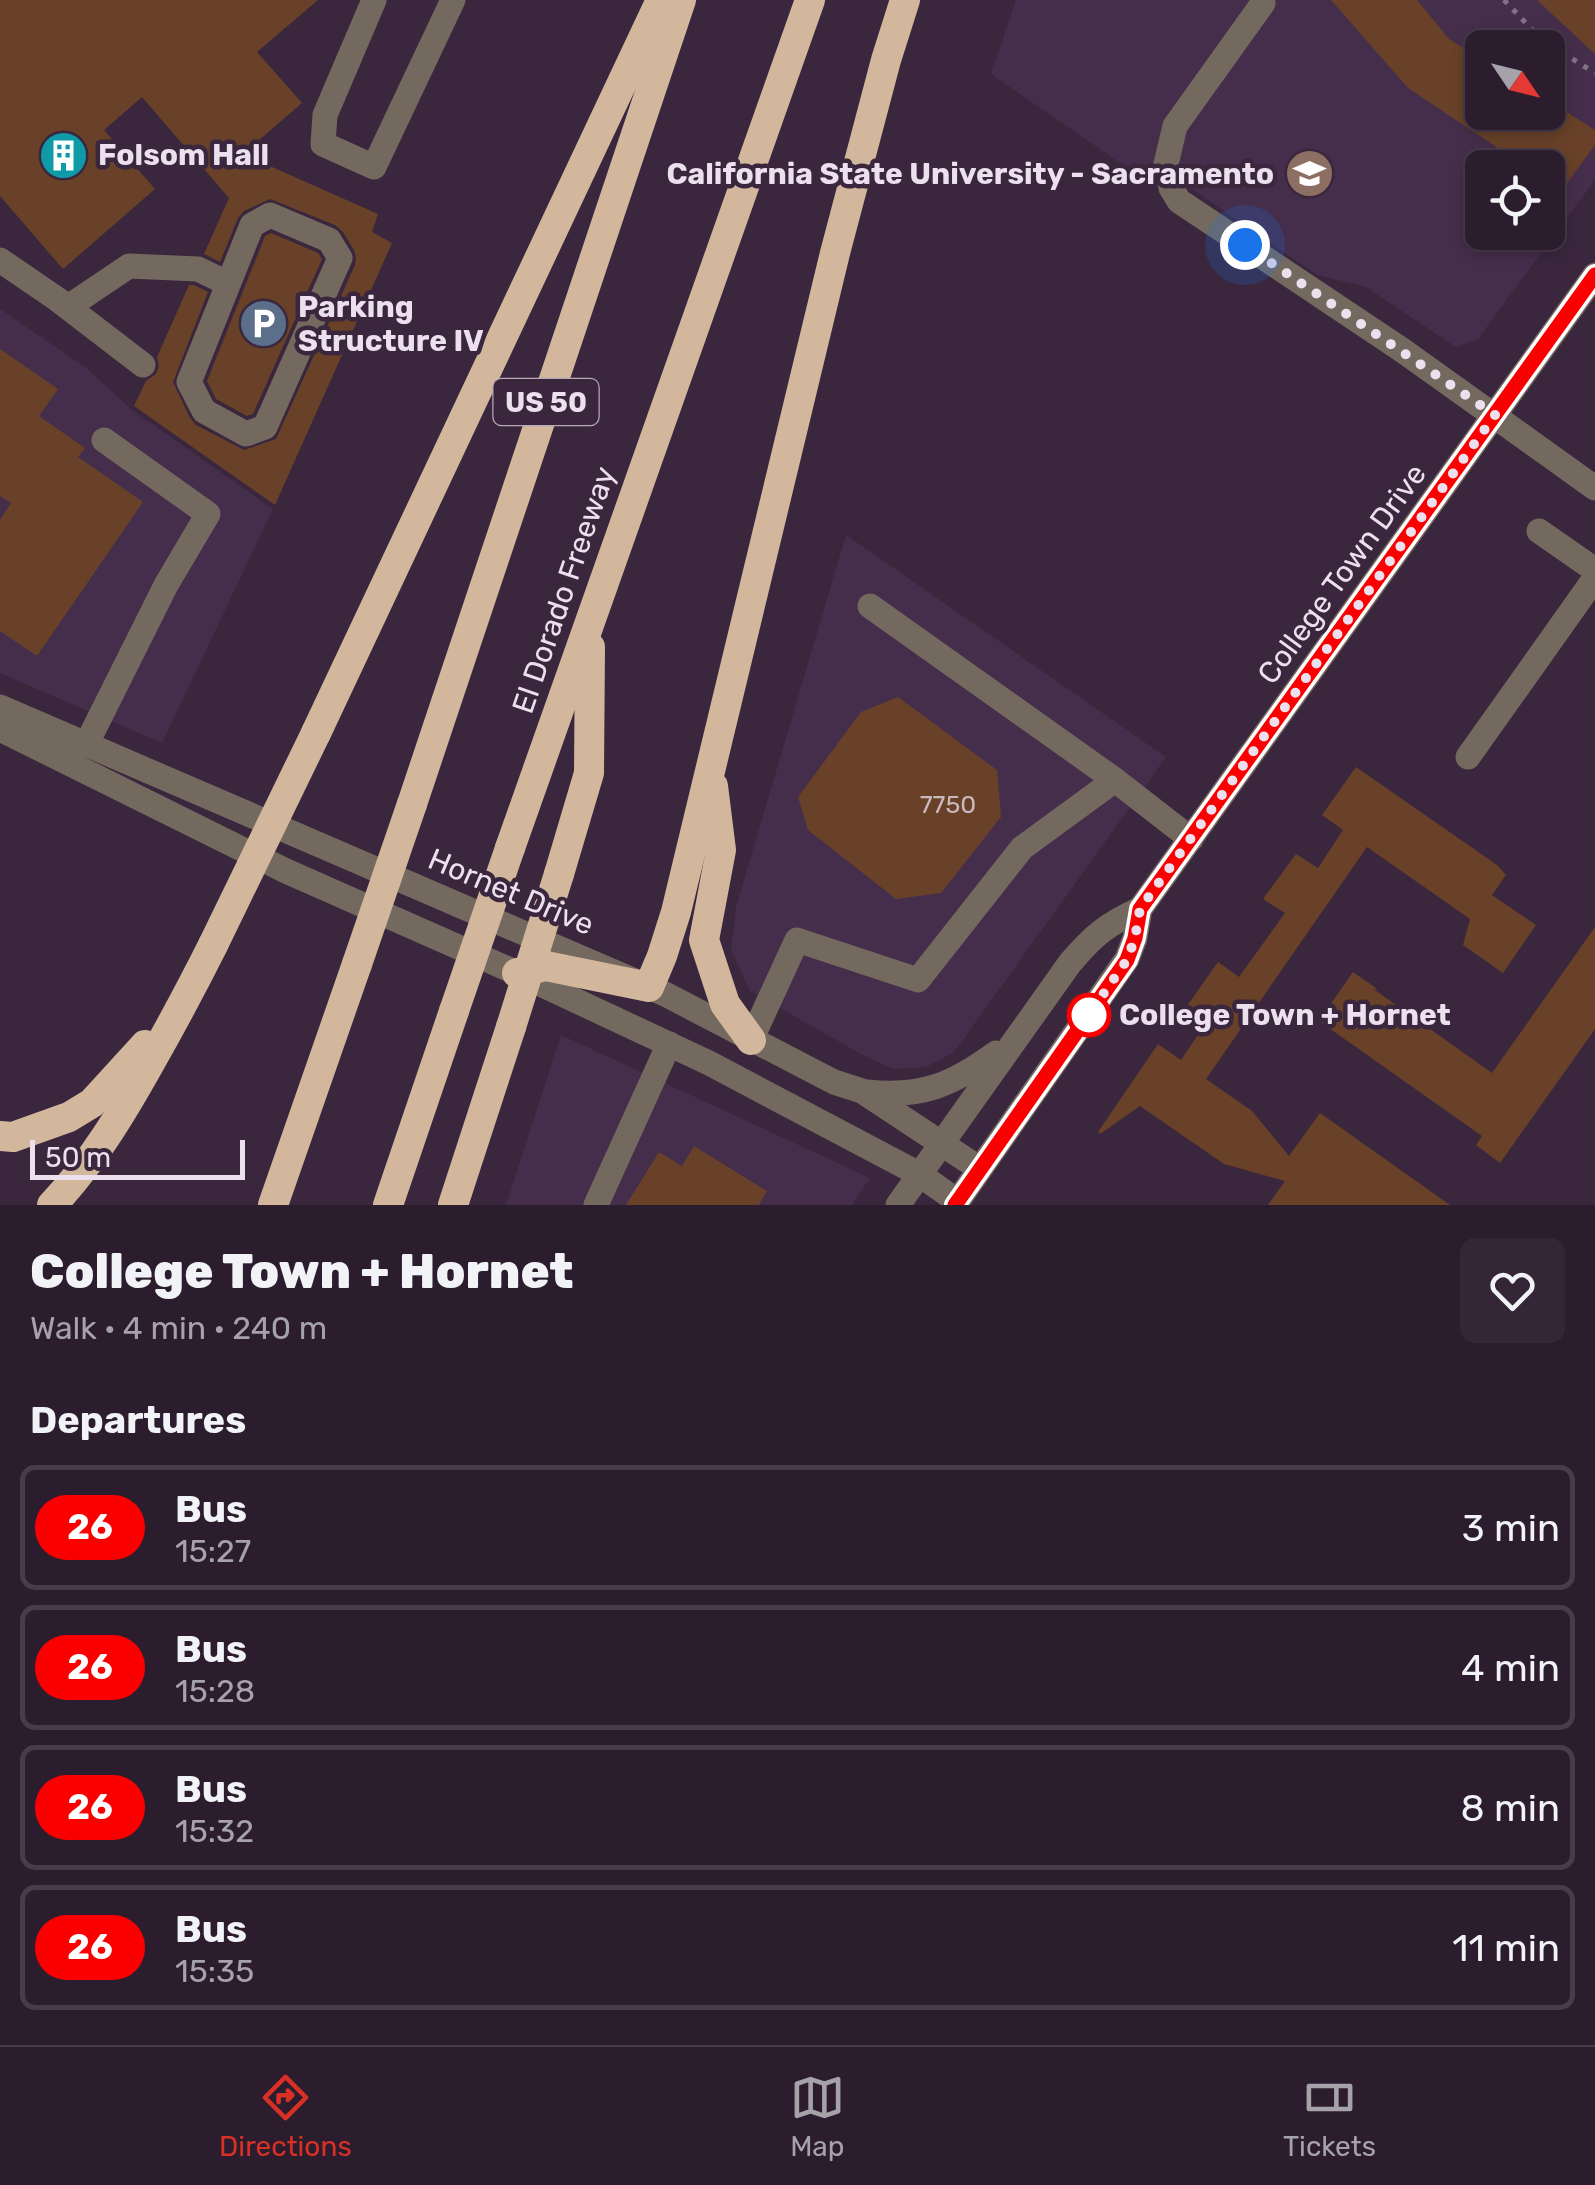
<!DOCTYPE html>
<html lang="en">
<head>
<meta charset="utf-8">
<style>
  :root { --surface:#2c1d2e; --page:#342636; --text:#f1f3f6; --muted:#a6a2aa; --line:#483b4a; --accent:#d93025 }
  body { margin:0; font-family:Rubik,sans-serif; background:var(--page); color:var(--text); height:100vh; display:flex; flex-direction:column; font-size:38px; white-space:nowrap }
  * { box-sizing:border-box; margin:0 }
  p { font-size:32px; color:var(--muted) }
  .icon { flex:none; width:55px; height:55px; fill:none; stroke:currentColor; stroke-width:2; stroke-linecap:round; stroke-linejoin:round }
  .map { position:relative; height:1205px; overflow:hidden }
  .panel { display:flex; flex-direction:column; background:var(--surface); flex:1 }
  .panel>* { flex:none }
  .badge { padding:0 20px; border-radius:32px; font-size:35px; line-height:65px }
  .needle { width:65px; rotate:125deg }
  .fabs { position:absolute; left:1465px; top:30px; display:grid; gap:20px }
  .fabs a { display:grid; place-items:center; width:100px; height:100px; border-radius:15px; background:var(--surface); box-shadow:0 5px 15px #0003,0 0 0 2px var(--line); font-size:50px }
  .scale { position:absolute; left:30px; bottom:25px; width:215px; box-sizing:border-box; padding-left:10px; border:5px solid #ece0ef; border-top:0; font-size:28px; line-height:35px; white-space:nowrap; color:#ece0ef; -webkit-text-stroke:8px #3a273e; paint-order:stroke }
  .you { position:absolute; width:50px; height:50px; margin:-25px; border:8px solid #fff; border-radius:50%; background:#1a73e8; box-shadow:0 0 0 15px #1a73e833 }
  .map>.badge { position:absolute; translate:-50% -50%; box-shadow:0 0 0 5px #fff }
  h2 { padding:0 30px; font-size:38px; line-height:90px }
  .round { display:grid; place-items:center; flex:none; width:105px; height:105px; border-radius:15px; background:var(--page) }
  .headline { display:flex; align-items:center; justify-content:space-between; height:170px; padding:0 30px }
  h1 { font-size:48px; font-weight:800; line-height:75px }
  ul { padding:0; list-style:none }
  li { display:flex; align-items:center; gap:30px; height:125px; margin:0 20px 15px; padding:0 10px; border:5px solid var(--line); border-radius:15px }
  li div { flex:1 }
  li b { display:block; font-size:38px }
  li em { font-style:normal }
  li .badge { min-width:110px; font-weight:700; text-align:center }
  .dock { display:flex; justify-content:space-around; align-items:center; height:140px; border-top:2px solid var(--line); background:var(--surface); font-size:28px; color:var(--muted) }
  .dock a { display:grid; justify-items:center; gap:5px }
  .dock .active { color:var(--accent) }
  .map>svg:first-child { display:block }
  .built { fill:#452e4b; fill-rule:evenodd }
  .building { fill:#684128 }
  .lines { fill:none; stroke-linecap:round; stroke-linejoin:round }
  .path { stroke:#827286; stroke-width:5; stroke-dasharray:5 8; stroke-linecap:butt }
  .minor { stroke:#74695e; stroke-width:25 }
  .highway { stroke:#d2b79d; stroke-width:30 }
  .highway-bridge { stroke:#d2b79d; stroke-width:30 }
  .line-casing { stroke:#fff; stroke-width:22 }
  .line { stroke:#fa0000; stroke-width:15 }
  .walk { stroke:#ece0ef; stroke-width:10; stroke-dasharray:0 18 }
  .stop-dot { fill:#fff; stroke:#fa0000; stroke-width:5 }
  .labels { text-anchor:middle; stroke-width:9; stroke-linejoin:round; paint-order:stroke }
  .number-label { font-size:25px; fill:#cbb8bd }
  .shield { fill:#3a273e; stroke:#b7a8ba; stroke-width:2.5 }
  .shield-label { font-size:28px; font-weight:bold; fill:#ece0ef }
  .poi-label { font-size:30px; font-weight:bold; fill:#ece0ef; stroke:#3a273e; text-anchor:start }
  .street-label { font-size:30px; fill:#ece0ef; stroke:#3a273e }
  .stop-label { font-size:30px; font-weight:bold; fill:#ece0ef; stroke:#3a273e; text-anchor:start }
</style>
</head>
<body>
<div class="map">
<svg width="1595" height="1205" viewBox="0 0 1595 1205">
  <rect width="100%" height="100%" fill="#3a273e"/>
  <g class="built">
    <path d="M1016 0H1595V180L1478 339 1456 347 1366 287 1317 275 1192 189 1145 180 991 74ZM1482 48H1548V112H1482ZM1482 168H1548V232H1482Z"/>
    <path d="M0 309 85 367 131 409 273 509 162 743 0 673Z"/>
    <path d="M846 535 1166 757 954 1052 926 1067 893 1069 861 1054 750 991 731 950 736 907Z"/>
    <path d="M561 1035 870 1178 852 1205H506Z"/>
  </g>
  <g class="building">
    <path d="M0 0H318L257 52 302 103 243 154 378 214 372 232 392 243 275 505 134 406 146 381 156 374 159 366 157 357 189 285H194L208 292 173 382 190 418 196 425 244 450 276 439 355 265 356 258 354 250 343 232 335 225 270 199 244 211 238 218 220 262 204 254 229 198 142 97 104 130 155 189 63 269 0 196Z"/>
    <path d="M1331 0H1417L1449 39 1482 60V112H1548V100L1595 130V145L1562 190 1548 181V168H1528L1408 88Z"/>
    <path d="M1537 0H1595V54Z"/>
    <path d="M271 233 318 253 322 259 253 414 247 416 216 399 207 381 265 236Z"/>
    <path d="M0 349 58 389 39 416 85 448 78 457 143 502 37 656 0 631V520L11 503 0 496Z"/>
    <path d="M898 697 997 770 1001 817 941 893 896 899 808 830 798 797 861 712Z"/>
    <path d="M1356 767 1497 865 1506 875 1492 895 1536 925 1503 973 1463 945 1470 919 1367 847 1206 1079 1252 1111 1289 1156 1320 1113 1450 1205H1268L1285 1181 1224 1164 1140 1106 1100 1134 1098 1132 1158 1044 1181 1060 1204 1026 1187 1006 1218 962 1239 977 1285 913 1263 899 1296 854 1318 868 1343 830 1322 815Z"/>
    <path d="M1595 927V1029L1500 1163 1476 1145 1482 1136 1319 1021 1353 972 1376 988 1375 990 1492 1073Z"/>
    <path d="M694 1146 767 1191 759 1205H626L659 1152 682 1166Z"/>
  </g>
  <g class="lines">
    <path class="path" d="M1504 0 1542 40 1595 73"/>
    <g class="minor">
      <path d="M374 0 325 115 323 144 374 167 453 0"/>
      <path d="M1263 3 1175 126 1166 164 1171 188 1179 201 1402 350 1595 488"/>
      <path d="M270 215 329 240 340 258 265 427 246 434 204 411 189 382 252 225Z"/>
      <path d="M0 260 57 299 143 365"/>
      <path d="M68 307 129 266 198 269 227 283"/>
      <path d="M1539 531 1595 570"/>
      <path d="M0 707 665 994 834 1082 862 1091 980 1169"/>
      <path d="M0 729 286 871 517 973 709 1063 919 1174 957 1201"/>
      <path d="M86 745 166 585 208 514 104 440"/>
      <path d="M1468 757 1595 578"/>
      <path d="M1115 780 1191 839"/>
      <path d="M751 1040 797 940 918 980 1022 848 1115 780 870 606"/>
      <path d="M867 1092C921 1098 952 1085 996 1053"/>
      <path d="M596 1205 669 1044"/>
      <path d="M898 1205 1070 963C1094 935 1106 925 1140 909"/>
      <path d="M955 1205 1127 959 1135 938 1140 909 1595 275"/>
    </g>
    <g class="highway">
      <path d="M316 733 661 0"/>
      <path d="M713 786 721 850 704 940 725 1004 751 1040"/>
      <path d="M412 804 681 0"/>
      <path d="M510 848 810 0"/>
      <path d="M559 874 589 773 590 647"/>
      <path d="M517 973 546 966 649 987 662 956 676 912 835 253 886 60 905 0"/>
      <path d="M0 1136 13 1137 69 1117 92 1103 145 1045"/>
      <path d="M52 1205C92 1163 122 1113 150 1063 172 1024 193 985 213 945"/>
      <path d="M273 1205 357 964"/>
      <path d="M388 1205 454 1011"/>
      <path d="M453 1205 511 1027"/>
    </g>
    <g class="highway-bridge">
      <path d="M213 945 316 733"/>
      <path d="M357 964 412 804"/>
      <path d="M454 1011 510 848"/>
      <path d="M511 1027 559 874"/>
    </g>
  </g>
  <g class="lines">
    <defs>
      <path id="line" d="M955 1205 1127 960 1135 938 1140 909 1595 275"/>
    </defs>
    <use href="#line" class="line-casing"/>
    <use href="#line" class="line"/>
    <path class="walk" d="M1089 1015 1086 1019 1127 960 1135 938 1140 909 1495 415 1245 245"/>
  </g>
  <defs>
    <symbol id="building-disc" viewBox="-11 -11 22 22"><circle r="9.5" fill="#0f9aa8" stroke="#3a273e"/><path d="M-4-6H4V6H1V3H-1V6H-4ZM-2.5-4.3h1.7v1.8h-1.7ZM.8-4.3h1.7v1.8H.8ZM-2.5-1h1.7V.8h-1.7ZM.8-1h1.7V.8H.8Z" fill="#fff"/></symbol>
    <symbol id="university-disc" viewBox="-11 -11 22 22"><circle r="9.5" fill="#8d6e63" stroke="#3a273e"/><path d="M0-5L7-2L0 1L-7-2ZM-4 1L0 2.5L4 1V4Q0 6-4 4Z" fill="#fff"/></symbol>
    <symbol id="parking-disc" viewBox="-11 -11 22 22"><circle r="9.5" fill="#5c6f8a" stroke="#3a273e"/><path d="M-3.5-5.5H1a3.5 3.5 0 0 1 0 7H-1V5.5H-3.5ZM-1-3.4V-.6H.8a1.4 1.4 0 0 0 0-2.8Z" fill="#fff"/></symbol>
  </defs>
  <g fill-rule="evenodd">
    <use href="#building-disc" x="36" y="128" width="55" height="55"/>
    <use href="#university-disc" x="1282" y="146" width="55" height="55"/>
    <use href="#parking-disc" x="236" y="296" width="55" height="55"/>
  </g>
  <circle class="stop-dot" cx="1089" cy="1015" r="20"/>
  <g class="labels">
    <g class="number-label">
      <text x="948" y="813">7750</text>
    </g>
    <rect class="shield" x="493.5" y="379" width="105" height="46" rx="8"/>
    <g class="shield-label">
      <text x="546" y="412">US 50</text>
    </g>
    <g class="poi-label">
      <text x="98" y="165">Folsom Hall</text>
      <text x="1274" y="184" text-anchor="end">California State University - Sacramento</text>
      <text x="298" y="317">Parking<tspan x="298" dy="34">Structure IV</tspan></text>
    </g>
    <g class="street-label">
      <text transform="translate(1342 574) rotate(-54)" y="10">College Town Drive</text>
      <text transform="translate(564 590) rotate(-71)" y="10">El Dorado Freeway</text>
      <text transform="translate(511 892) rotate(23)" y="10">Hornet Drive</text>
    </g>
    <g class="stop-label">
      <text x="1119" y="1025">College Town + Hornet</text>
    </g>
  </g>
</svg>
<div class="fabs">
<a><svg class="needle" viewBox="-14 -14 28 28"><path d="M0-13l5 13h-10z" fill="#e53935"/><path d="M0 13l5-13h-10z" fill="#a6a2aa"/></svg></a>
<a><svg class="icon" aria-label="locate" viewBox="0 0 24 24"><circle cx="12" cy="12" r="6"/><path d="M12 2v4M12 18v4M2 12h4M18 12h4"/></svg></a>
</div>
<div class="scale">50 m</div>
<div class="you" style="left:1245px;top:245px"></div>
</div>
<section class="panel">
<div class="headline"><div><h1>College Town + Hornet</h1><p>Walk · 4 min · 240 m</p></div><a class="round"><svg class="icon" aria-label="heart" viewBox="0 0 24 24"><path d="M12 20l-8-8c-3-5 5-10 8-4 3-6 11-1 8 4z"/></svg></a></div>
<h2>Departures</h2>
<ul>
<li><span class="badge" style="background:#fa0000;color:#fff">26</span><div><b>Bus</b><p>15:27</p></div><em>3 min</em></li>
<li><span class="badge" style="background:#fa0000;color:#fff">26</span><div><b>Bus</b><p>15:28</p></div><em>4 min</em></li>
<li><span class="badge" style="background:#fa0000;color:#fff">26</span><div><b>Bus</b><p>15:32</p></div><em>8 min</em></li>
<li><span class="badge" style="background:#fa0000;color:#fff">26</span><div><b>Bus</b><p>15:35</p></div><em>11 min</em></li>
</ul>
</section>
<nav class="dock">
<a class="active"><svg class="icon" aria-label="directions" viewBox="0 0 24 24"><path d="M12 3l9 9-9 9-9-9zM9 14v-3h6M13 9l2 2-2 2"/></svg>Directions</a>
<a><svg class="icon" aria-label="map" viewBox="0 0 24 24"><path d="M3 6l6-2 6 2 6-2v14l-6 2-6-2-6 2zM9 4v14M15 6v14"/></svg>Map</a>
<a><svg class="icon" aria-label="tickets" viewBox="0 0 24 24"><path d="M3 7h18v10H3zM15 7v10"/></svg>Tickets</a>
</nav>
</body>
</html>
